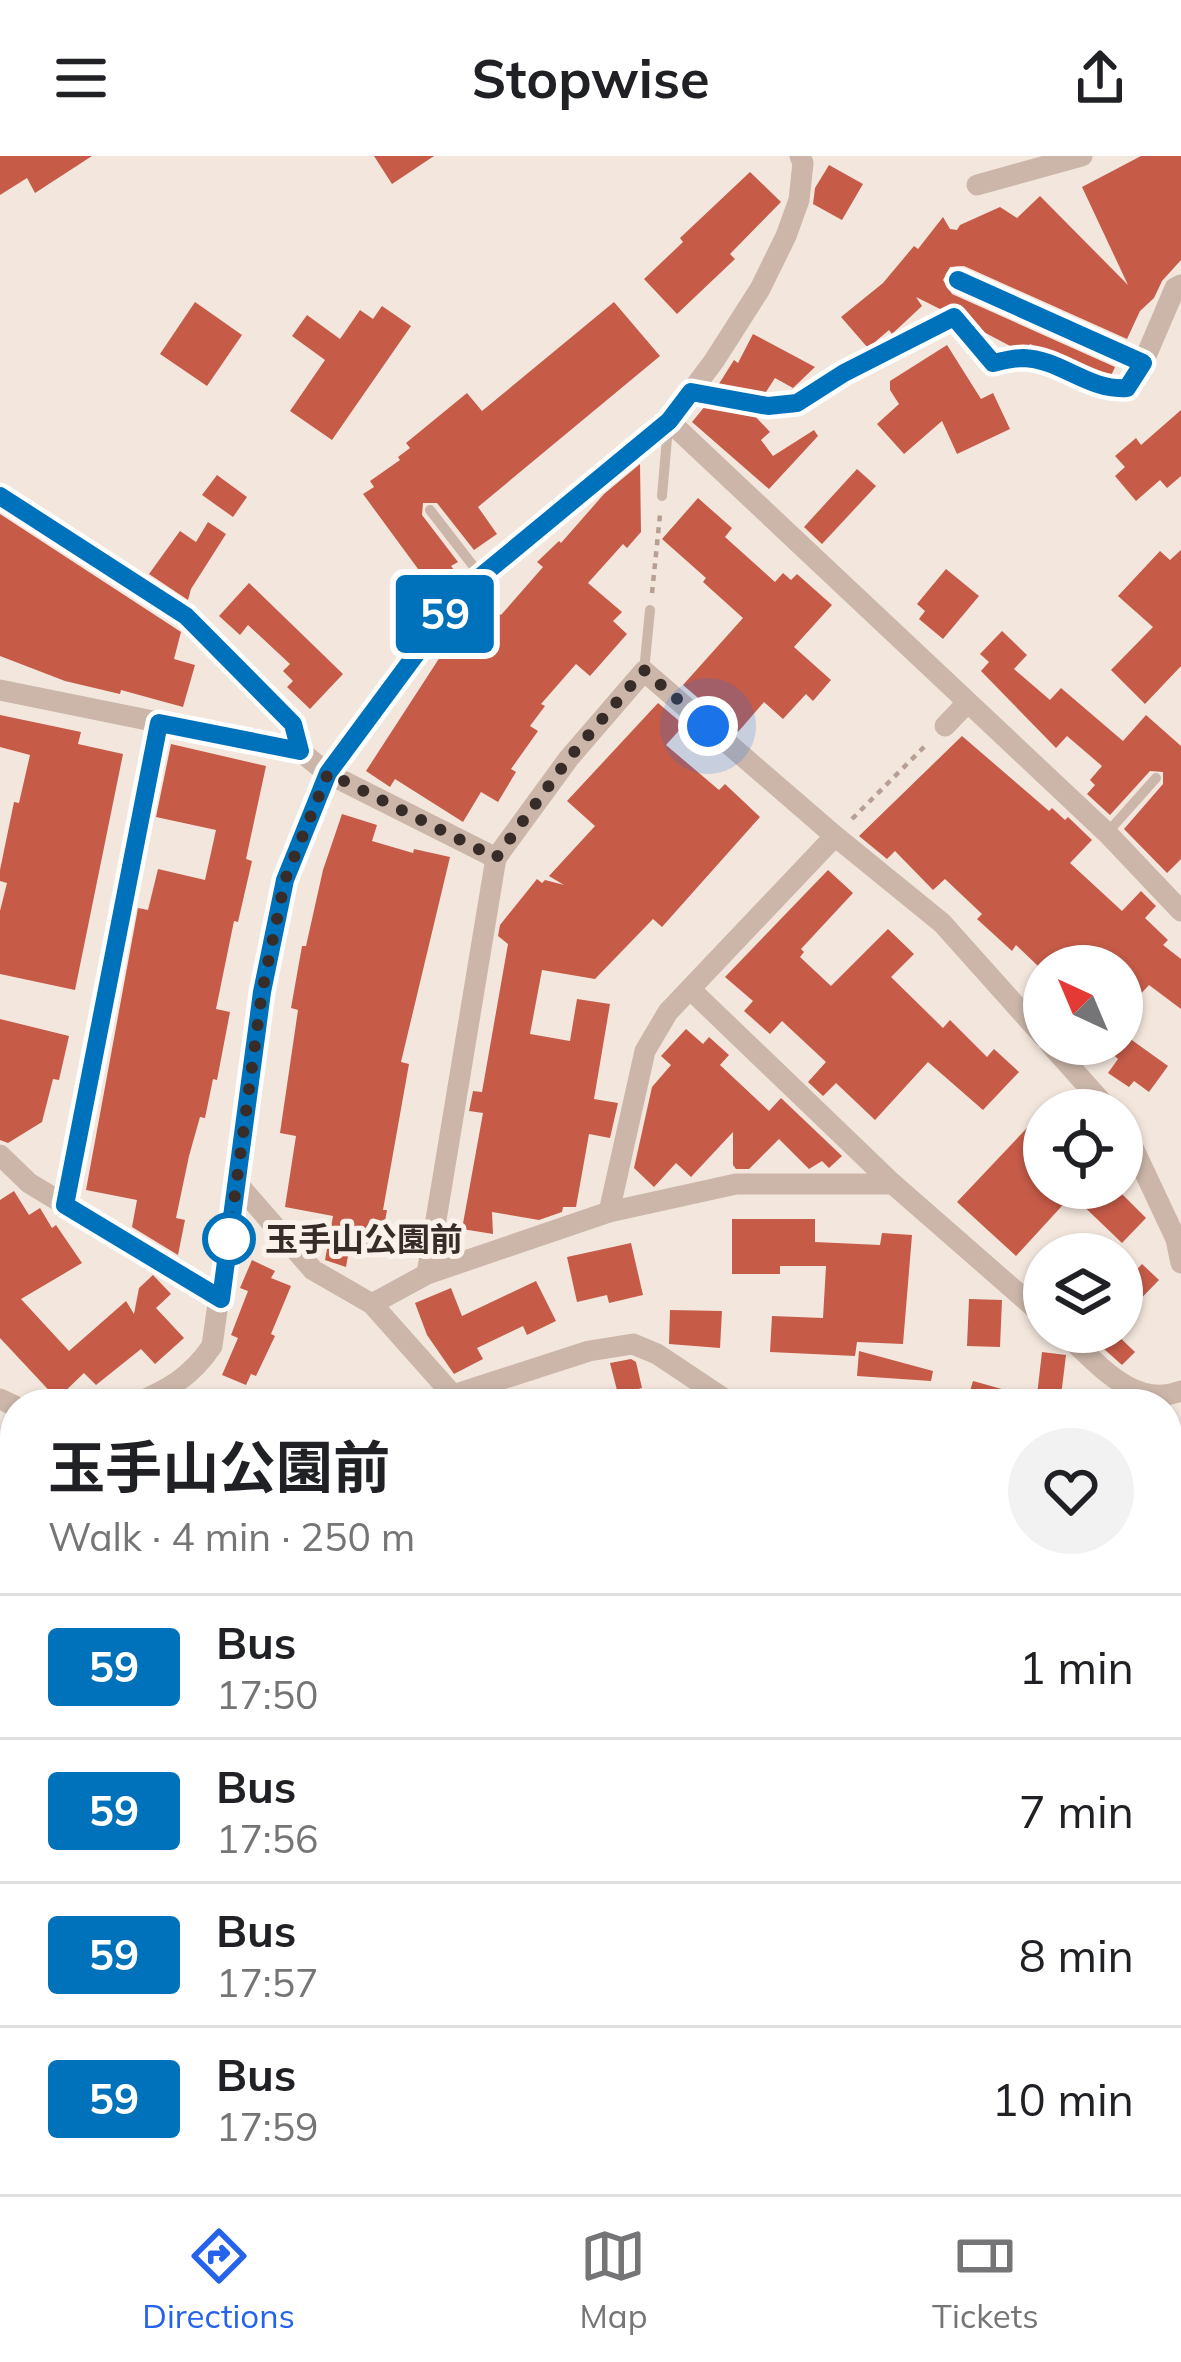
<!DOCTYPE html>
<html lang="en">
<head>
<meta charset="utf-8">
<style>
  :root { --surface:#fff; --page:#f2f2f2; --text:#202124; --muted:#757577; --line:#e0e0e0; --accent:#2563eb }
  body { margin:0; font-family:Mulish,"Noto Sans JP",sans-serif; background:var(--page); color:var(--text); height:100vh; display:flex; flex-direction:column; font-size:45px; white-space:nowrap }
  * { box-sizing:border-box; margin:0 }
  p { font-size:39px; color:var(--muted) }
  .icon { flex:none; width:66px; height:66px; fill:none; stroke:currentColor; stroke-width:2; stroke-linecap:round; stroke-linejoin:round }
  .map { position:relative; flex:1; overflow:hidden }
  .details { position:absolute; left:0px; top:1233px; width:1182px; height:807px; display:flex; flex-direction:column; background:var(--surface); border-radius:48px 48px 0 0; box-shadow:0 3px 9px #0004 }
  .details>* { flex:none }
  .badge { padding:0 24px; border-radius:9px; font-size:42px; line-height:78px }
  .needle { width:78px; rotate:316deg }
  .controls { position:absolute; left:1023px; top:789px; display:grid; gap:24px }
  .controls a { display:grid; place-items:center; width:120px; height:120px; border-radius:50%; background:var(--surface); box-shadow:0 3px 9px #0004; font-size:60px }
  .you { position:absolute; width:60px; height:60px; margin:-30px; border:9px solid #fff; border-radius:50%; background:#1a73e8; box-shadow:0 0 0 18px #1a73e833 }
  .map>.badge { position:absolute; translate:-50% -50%; box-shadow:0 0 0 6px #fff }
  .round { display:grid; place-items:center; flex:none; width:126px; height:126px; border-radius:63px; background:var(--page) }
  .summary { display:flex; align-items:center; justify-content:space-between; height:204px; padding:0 48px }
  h1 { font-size:57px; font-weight:700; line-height:90px }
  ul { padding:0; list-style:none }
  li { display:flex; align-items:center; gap:36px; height:144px; padding:0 48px; border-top:3px solid var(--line) }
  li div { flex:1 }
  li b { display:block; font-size:45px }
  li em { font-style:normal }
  li .badge { min-width:132px; font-weight:700; text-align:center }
  header { display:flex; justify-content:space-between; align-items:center; height:156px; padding:0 48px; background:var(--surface); font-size:54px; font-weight:700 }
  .dock { display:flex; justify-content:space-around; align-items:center; height:168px; border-top:3px solid var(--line); background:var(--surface); font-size:33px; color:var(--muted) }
  .dock a { display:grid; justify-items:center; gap:6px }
  .dock .selected { color:var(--accent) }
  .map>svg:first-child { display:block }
  .green { fill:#b9c29d }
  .building { fill:#c65b48 }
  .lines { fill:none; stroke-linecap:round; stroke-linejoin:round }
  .path { stroke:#b79f93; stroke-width:4.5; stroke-dasharray:6 6; stroke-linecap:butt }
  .lane { stroke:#cbb6a9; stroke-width:10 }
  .street { stroke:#cbb6a9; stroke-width:21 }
  .line-casing { stroke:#fff; stroke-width:27 }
  .line { stroke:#0072bc; stroke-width:18 }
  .walk { stroke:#382c29; stroke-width:12; stroke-dasharray:0 21.6 }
  .stop-dot { fill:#fff; stroke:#0072bc; stroke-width:6 }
  .labels { text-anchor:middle; stroke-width:10; stroke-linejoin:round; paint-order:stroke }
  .stop-label { font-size:33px; font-weight:bold; fill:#382c29; stroke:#faf1ea; text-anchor:start }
</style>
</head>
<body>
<header><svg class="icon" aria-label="menu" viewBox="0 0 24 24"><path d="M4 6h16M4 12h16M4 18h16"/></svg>Stopwise<svg class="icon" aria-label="share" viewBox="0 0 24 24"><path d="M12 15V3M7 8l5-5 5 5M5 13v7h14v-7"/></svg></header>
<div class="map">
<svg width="1181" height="2038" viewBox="0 0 1181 2038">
  <rect width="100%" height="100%" fill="#f3e7dd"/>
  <path class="green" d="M15 1651V2025H1167V1901L1181 1908V2038H0V1676Z"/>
  <g class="building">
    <path d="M0 0H92L35 37 27 22 0 39Z"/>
    <path d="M374 0H434L392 28Z"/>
    <path d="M1141 0H1181V104L1162 125 1154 142 1140 155 1127 183 964 110 950 111 943 124 952 138 1115 211 1110 222 1030 188 1028 193 1014 192 976 172 959 153 944 155 916 141 922 150 892 178 889 174 868 192 841 161 883 127 914 90 918 93 943 61 950 73 957 74 960 69 1000 51 1017 62 1040 40 1128 129 1082 31Z"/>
    <path d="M829 9 863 28 842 64 813 48 815 32Z"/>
    <path d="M750 16 781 46 730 98 735 103 677 158 644 123 683 86 680 82Z"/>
    <path d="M195 146 242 179 207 230 160 198Z"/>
    <path d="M614 146 660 200 478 351 497 378 474 394 437 347H423L422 359 458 406 451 410 455 415 432 432 363 338 374 331 370 325 400 304 398 301 410 292 406 287 467 237 482 255Z"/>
    <path d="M382 150 411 170 332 284 290 255 325 204 292 180 307 159 340 183 360 154 373 163Z"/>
    <path d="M753 178 815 211 793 232 775 222 764 239 717 231 734 204 738 207Z"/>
    <path d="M947 189 981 243 993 237 1010 273 957 298 942 265 904 298 877 268 899 248 890 234V225Z"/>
    <path d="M706 249 752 257 770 276 761 284 773 300 814 274 818 280 769 333 692 266Z"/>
    <path d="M1181 254V320L1167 332 1160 324 1136 345 1115 320 1125 311 1115 300 1136 282 1141 289Z"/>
    <path d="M640 308 641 376 627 392 623 388 588 427 622 456 613 465 627 478 590 520 576 508 541 548 545 550 530 570 538 575 511 613 516 616 498 646 481 636 463 666 395 623 390 631 366 615 453 481 467 490 491 452 501 459 543 411 537 406 559 385 561 387 604 338Z"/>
    <path d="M857 313 876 330 822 388 804 371Z"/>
    <path d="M217 319 247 341 233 361 202 339Z"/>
    <path d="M698 342 732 372 725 381 775 426 783 417 791 424 797 418 832 449 794 491 831 524 813 545 806 538 783 563 764 546 738 576 683 529 743 462 703 426 706 422 662 383Z"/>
    <path d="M0 358 181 476 174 503 195 509 183 551 121 534 120 538 65 525 0 500Z"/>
    <path d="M208 366 226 378 191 433 188 444 149 418 180 375 196 386Z"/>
    <path d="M1181 394V510L1145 548 1111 514 1153 471 1118 440 1160 395 1170 404Z"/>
    <path d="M946 413 979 440 943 483 919 463 925 455 917 448Z"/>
    <path d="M249 427 343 518 310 553 287 531 293 525 283 515 290 508 248 469 240 479 219 460Z"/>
    <path d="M1002 475 1027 499 1014 513 1050 544 1061 532 1123 585 1146 559 1181 590V703L1167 717 1124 673 1163 628V616L1150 615 1110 659 1087 638 1095 629 1090 624 1102 610 1067 580 1056 592 981 515 989 506 980 498Z"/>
    <path d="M658 547 684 569 666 589 719 634 725 628 760 661 662 771 653 763 595 823 542 814 530 878 570 885 577 843 610 848 594 943 618 947 610 982 589 978 576 1051H563L562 1056 539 1064 492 1056 493 1078 462 1073 483 957 469 955 473 935 482 936 508 788 498 780 500 769 537 723 542 727 545 724 564 729 549 720 595 670 567 645Z"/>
    <path d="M0 559 81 576 78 588 123 598 75 834 0 818V755L7 727 0 725V714L14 646 19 647 30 599 0 591Z"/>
    <path d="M962 580 1049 655 1052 652 1065 664 1068 661 1092 684 1070 707 1122 755 1141 735 1156 750 1145 762 1168 784 1163 789 1181 803V853L1149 829 1122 858V810H1038L1016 789 1012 795 977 763 982 758 945 723 933 734 895 695 887 703 859 680Z"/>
    <path d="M171 588 266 610 246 703 252 705 238 766 234 765 216 853 230 856 217 924 213 923 205 962 200 961 189 1000 176 1062 185 1064 178 1099 132 1071 137 1044 86 1034 138 752 148 754 158 713 205 724 216 674 156 661Z"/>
    <path d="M342 658 377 669 372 685 413 697 414 693 450 701 401 906 409 908 383 1054H387L379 1099 349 1094 346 1111 325 1104 333 1060 285 1051 296 980 280 977 298 854 291 852 302 790H306L323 714Z"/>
    <path d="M828 714 853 737 801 793 804 796 800 801 831 830 888 773 914 798 891 821 943 872 950 864 987 901 994 893 1019 916 983 954 928 906 875 964 836 927 823 940 808 926 826 906 782 865 770 878 744 855 753 845 725 821Z"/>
    <path d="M0 863 69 880 59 924 53 923 42 966 8 987 0 984Z"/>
    <path d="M686 873 703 888 709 881 729 899 720 909 769 955 781 942 842 1000 829 1012 822 1005 809 1013 779 983 749 1013H736L733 1009V976L691 1021 676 1007 654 1031 634 1012 652 931 671 909 661 900Z"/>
    <path d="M1122 877 1168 910 1149 936 1134 925 1129 931 1108 917 1118 903 1102 888H1122Z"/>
    <path d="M1044 954V1032H1116L1146 1062 1122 1087 1072 1039 1016 1100 957 1046Z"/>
    <path d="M14 1035 29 1059 40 1052 52 1072 56 1069 82 1107 21 1143 69 1195 126 1145 134 1158 139 1132 153 1119 171 1138 156 1152 184 1182 155 1208 141 1193 96 1229 84 1217 57 1243 0 1182V1044Z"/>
    <path d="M732 1063H815V1086L880 1089 882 1077 912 1079 903 1188 857 1186 855 1200 770 1196 772 1160 823 1162 826 1110H780V1118H732Z"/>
    <path d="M631 1087 643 1139 609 1147 607 1139 577 1146 567 1101Z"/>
    <path d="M252 1104 275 1115 271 1122 291 1130 271 1178 275 1180 256 1220 251 1218 246 1229 222 1219 238 1182 231 1179 248 1135 240 1132Z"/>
    <path d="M1142 1108 1159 1124 1122 1162V1129Z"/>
    <path d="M536 1125 556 1165 527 1179 523 1170 477 1192 483 1203 454 1218 427 1179 415 1147 451 1132 462 1160Z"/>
    <path d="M969 1143 1002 1144 1000 1191 967 1190Z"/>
    <path d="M670 1154 722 1155 720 1192 669 1188Z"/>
    <path d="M1085 1176H1114L1135 1196 1122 1209Z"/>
    <path d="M859 1195 933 1215 931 1225 857 1220Z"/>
    <path d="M1042 1196 1066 1199 1060 1248H1036Z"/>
    <path d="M631 1203 636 1206 642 1232 618 1238 610 1207Z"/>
    <path d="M973 1225 1031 1241 1030 1248H966Z"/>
  </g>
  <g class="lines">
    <g class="path">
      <path d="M652 437 660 359"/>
      <path d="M852 663 928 587"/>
      <path d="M0 1385 15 1401"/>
      <path d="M620 2025 626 2038"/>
      <path d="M1003 2025 1030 2038"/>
      <path d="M1128 2025 1140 2038"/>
      <path d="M844 2038 859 2025"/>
      <path d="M1053 2038 1070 2025"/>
    </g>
    <g class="lane">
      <path d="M691 236 768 250 797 247 844 217 954 161 993 207C1002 205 1014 202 1023 202 1061 203 1086 236 1127 232L1143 207"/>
      <path d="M662 340 668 271"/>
      <path d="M430 354 481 420"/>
      <path d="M644 515 650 454"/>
      <path d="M1107 677 1156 622"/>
    </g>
    <g class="street">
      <path d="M977 29 1082 0"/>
      <path d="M958 124 1143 207 1175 132 1181 129"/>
      <path d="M669 265 1107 677 1181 755"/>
      <path d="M0 340 186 460 293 569 300 595"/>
      <path d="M0 534 300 595 327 617 496 702"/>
      <path d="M945 570 967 547"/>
      <path d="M690 833 893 1028 1044 1160"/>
      <path d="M1050 888 1109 954"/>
      <path d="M1122 968 1176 1083 1181 1107"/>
      <path d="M0 999 29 1027 221 1143"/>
      <path d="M236 1026 313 1114 372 1148 453 1239 589 1195 633 1188 657 1198 732 1248"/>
      <path d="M65 1049 159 567"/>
      <path d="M609 1056 645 895 668 856 835 680"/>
      <path d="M427 1118 496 702 569 602 644 515 835 680 942 767 1044 881"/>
      <path d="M372 1148 427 1118 609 1056 736 1028H893"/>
      <path d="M1063 1176C1096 1205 1133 1254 1181 1235"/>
      <path d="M0 1243 15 1250"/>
      <path d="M134 1248C168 1234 191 1221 212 1190L262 836 285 724 327 617 462 436 669 265 714 205 760 133 786 80 799 44 803 7 800 0"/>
      <path d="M0 1344 15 1359"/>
      <path d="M0 1456 15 1443"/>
      <path d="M0 1910 15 1913"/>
      <path d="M180 2025 202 2038"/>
    </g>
  </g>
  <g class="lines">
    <defs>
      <path id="line" d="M0 340 186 460 293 568 300 595 159 567 65 1049 221 1143 262 836 285 724 328 617 462 436 669 265 691 236 768 250 797 247 844 217 954 161 993 207C1002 205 1014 202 1023 202 1061 203 1088 235 1127 232L1143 207 958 124"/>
    </defs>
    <use href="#line" class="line-casing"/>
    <use href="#line" class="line"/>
    <path class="walk" d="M229 1083 262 836 285 724 328 617 496 702 569 602 644 514 708 570"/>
  </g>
  <circle class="stop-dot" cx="229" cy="1083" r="24"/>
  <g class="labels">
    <g class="stop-label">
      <text x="265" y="1095">玉手山公園前</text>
    </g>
  </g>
</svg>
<div class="controls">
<a><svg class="needle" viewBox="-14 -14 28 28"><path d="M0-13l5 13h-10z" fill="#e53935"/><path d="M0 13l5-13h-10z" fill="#757577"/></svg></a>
<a><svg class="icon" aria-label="locate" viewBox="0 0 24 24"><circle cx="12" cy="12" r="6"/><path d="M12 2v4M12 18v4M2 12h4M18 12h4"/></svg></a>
<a><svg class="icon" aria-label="layers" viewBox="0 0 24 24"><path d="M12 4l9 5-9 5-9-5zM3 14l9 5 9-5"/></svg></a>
</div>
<div class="you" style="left:708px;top:570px"></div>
<b class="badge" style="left:445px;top:458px;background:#0072bc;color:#fff">59</b>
<section class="details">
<div class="summary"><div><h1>玉手山公園前</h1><p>Walk · 4 min · 250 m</p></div><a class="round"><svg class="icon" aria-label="heart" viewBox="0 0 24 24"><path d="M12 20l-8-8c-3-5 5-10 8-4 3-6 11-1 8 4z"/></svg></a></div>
<ul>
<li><span class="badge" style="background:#0072bc;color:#fff">59</span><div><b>Bus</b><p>17:50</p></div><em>1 min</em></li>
<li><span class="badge" style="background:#0072bc;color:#fff">59</span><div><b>Bus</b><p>17:56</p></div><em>7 min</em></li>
<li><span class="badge" style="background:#0072bc;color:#fff">59</span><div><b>Bus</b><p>17:57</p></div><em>8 min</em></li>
<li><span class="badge" style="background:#0072bc;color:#fff">59</span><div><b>Bus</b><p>17:59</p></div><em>10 min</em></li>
</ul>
</section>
</div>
<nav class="dock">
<a class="selected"><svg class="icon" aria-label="directions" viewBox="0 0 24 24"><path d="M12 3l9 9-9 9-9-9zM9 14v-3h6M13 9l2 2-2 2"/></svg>Directions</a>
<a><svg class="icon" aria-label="map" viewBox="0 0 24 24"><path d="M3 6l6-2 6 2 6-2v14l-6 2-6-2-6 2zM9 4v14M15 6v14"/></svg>Map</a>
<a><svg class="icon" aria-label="tickets" viewBox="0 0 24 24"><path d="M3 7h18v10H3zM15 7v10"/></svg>Tickets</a>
</nav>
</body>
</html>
